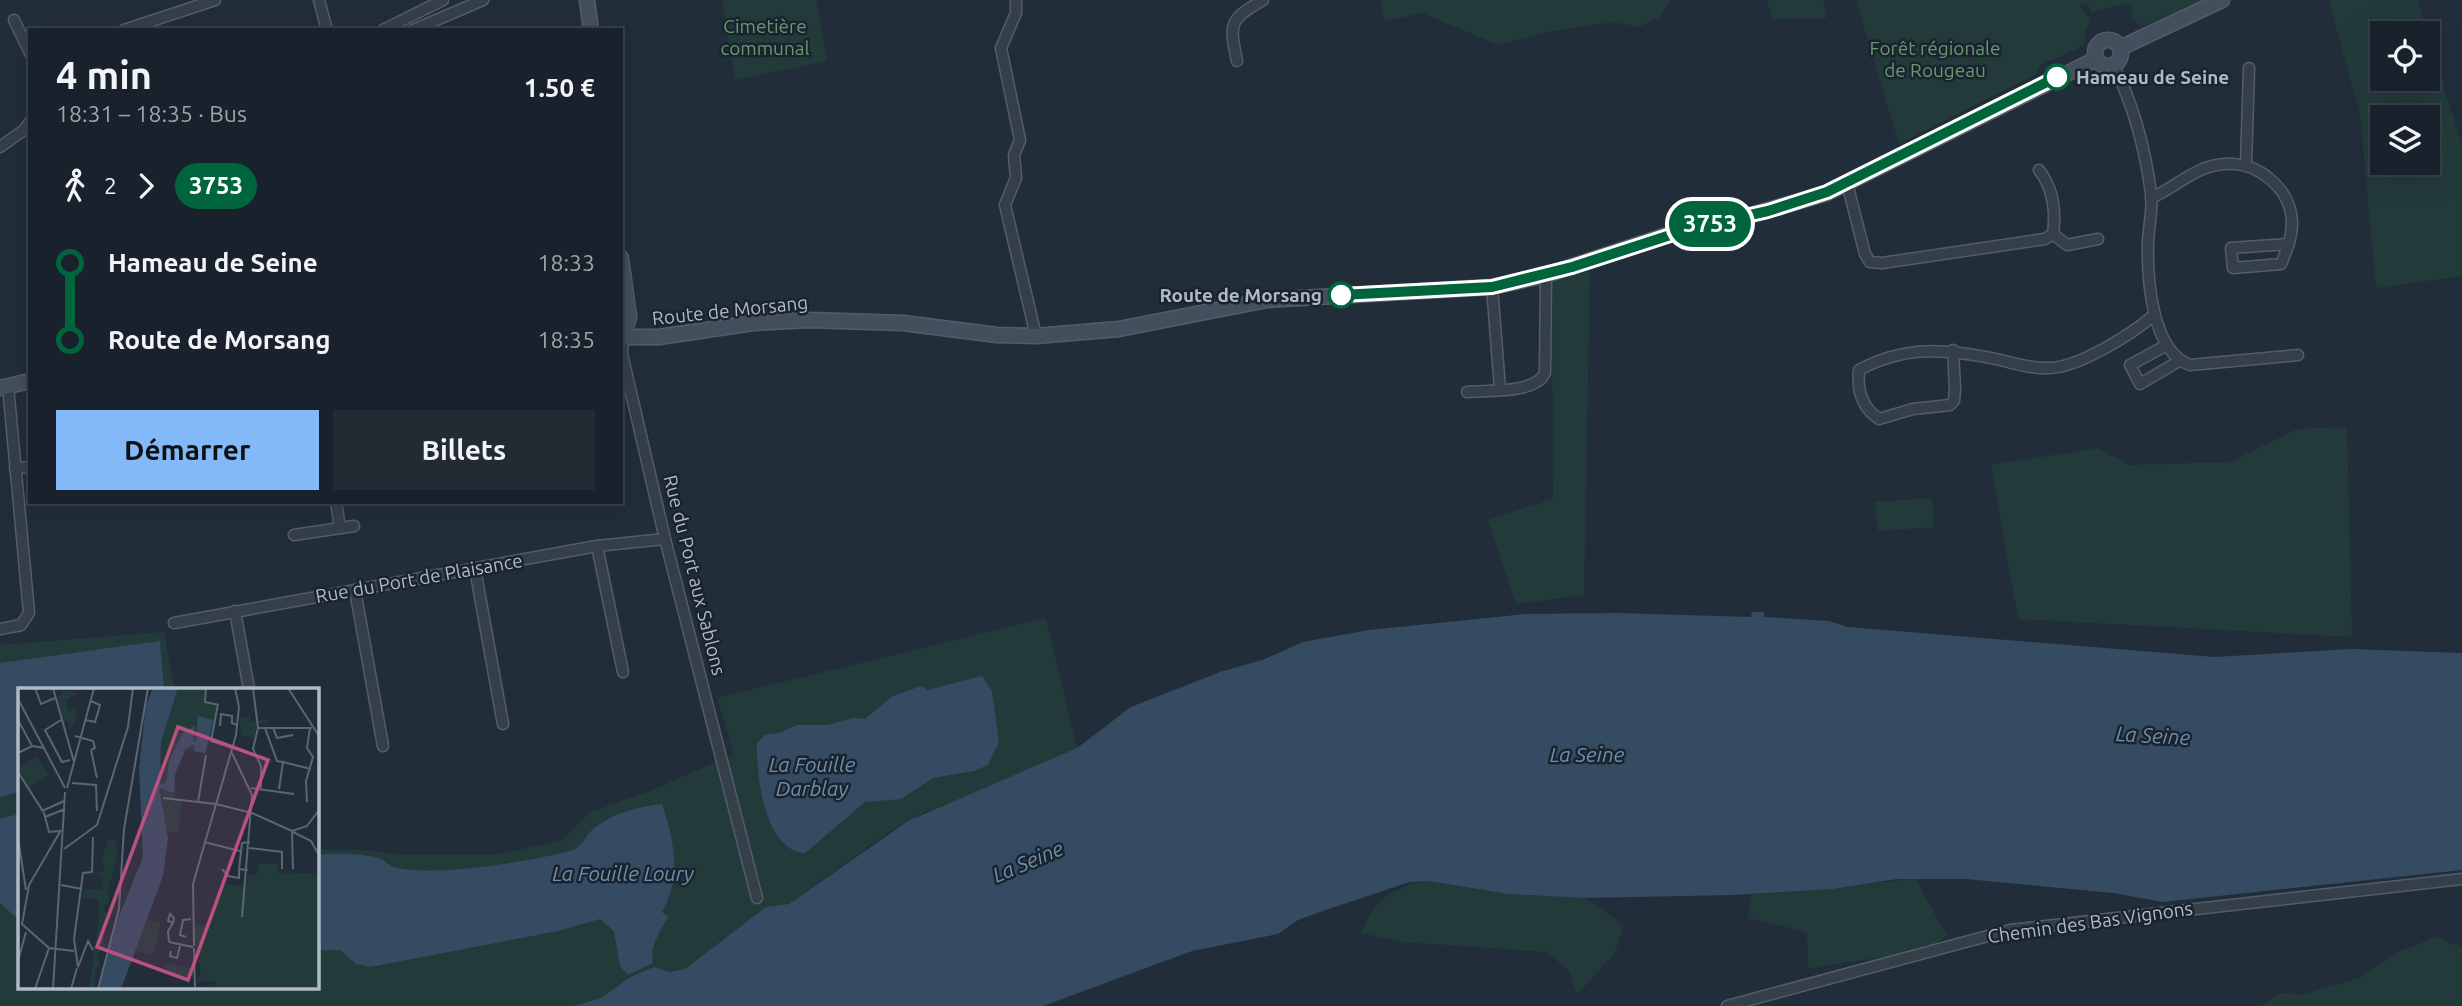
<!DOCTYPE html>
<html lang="fr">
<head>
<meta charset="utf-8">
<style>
  :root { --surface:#19222c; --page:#222a34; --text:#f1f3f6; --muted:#9fa4a9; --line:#373f48; --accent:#83b9f9 }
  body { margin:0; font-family:Ubuntu,sans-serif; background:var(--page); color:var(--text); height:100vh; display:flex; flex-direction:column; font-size:26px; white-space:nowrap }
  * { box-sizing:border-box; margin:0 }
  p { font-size:23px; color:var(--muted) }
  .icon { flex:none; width:38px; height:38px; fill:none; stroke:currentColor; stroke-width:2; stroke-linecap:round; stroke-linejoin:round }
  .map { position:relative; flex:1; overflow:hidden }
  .details { position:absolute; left:28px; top:28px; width:595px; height:476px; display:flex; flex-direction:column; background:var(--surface); border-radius:0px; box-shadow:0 7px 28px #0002,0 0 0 2px var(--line) }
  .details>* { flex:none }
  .badge { padding:0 14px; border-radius:23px; font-size:24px; line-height:46px }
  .buttons { position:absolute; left:2370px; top:21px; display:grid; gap:14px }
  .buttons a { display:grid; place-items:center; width:70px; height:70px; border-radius:0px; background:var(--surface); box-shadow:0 7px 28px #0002,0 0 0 2px var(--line); font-size:35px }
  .map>.badge { position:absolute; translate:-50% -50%; box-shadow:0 0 0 4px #fff }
  .legs { display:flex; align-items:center; gap:10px; height:77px; padding:0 28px; font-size:23px }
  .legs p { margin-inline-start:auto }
  .overview { display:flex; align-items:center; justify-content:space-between; height:119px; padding:0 28px }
  h1 { font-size:38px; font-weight:600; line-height:52px }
  .action { display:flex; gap:14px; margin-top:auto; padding:14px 28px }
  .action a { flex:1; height:80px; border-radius:0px; background:var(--accent); color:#111; font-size:28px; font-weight:600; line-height:80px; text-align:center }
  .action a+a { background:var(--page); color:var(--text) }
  ul { padding:0 28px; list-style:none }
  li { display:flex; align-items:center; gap:24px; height:77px; font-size:26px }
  li i { display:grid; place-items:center; width:10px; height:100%; margin:0 9px; background:currentColor }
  li i::after { content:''; width:18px; height:18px; margin:-9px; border:5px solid; border-radius:50%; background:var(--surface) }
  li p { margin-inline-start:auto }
  li:first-child i { background:linear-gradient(#0000 50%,currentColor 0) }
  li:last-child i { background:linear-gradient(currentColor 50%,#0000 0) }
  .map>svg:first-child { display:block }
  .green { fill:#233a3b; fill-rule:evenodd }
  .water { fill:#354b62 }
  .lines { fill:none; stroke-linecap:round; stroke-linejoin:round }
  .street-casing { stroke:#535d68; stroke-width:13 }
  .secondary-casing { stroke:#535d68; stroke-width:17 }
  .street { stroke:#353f4a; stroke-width:10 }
  .secondary { stroke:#434f5d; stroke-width:14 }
  .line-1-casing { stroke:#fff; stroke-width:16 }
  .line-1 { stroke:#00643c; stroke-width:10 }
  .stop-1-dot { fill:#fff; stroke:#00643c; stroke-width:3.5 }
  .labels { text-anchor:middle; stroke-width:5; stroke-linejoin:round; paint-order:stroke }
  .park-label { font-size:19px; fill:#67986e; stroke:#1a242f }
  .stop-label { font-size:19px; font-weight:bold; fill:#b0bac6; stroke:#1a242f; text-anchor:start }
  .street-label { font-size:19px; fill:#b0bac6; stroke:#1a242f }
  .water-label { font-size:21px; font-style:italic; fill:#708daa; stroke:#1a242f }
  .inset-road { fill:none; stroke:#5a6672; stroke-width:2 }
  .view { fill:#bc5180; fill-opacity:0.15; stroke:#bc5180; stroke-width:3.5 }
  .inset-edge { fill:none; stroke:#b0bac6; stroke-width:3.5 }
</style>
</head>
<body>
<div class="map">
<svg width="2462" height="1006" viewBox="0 0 2462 1006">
  <rect width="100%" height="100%" fill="#212e3a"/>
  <g class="green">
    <path d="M722 0H816L827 61 735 80Z"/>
    <path d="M1380 0H1670L1660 17 1639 27 1613 22 1547 32 1498 45 1423 13 1384 21Z"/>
    <path d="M1767 0H1823L1827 18 1773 19Z"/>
    <path d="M1856 0H2204L2141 27 2131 16 2132 7 2124 4 2091 12 2087 4 2080 6 2091 20 2085 30 2086 41 2079 48 2040 65 2036 74 1899 144Z"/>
    <path d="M2329 0H2417L2462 145V276L2376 288 2360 116ZM2382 33H2427V79H2382ZM2382 117H2427V163H2382Z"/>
    <path d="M1590 270 1584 595 1516 604 1488 520 1553 499 1552 280Z"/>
    <path d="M2347 427 2352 637 2018 619 1991 465 2098 448 2129 465 2230 462 2297 429Z"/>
    <path d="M1932 498 1934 527 1878 531 1875 502Z"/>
    <path d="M1046 618 1077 748 975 794 925 812 889 832 789 904 766 907 685 969 669 972 654 967 630 977 603 997 575 1006H0V645L164 632 174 689H19V987H317V849L367 850 404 855H494L561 841 591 812 650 791 734 754 717 698Z"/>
    <path d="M1915 878 1947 936 1926 951 1808 968 1807 932 1748 918 1752 894 1833 889Z"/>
    <path d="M1428 881 1509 894 1584 898 1624 925 1615 953 1577 995 1569 971 1547 952 1403 942 1361 933C1374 900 1393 886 1428 881Z"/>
    <path d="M2436 937 2462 948V1006H2262L2279 993 2303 995 2361 977 2398 952Z"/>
  </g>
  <g class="water">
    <path d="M1752 612H1764V617L1829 621 1848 627 2214 657 2351 649 2462 653V870L2163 902 2113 893 1967 879H1897L1833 889 1732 895 1584 898 1509 894 1428 881 1410 882 1331 908 1298 920 1278 934 1192 951 1043 1006H575L603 997 630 977 654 967 669 972 685 969 766 907 789 904 908 821 1077 748 1131 707 1220 672 1265 659 1303 642 1369 630 1527 614 1616 613 1751 617Z"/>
    <path d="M160 641 164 689H19V792L0 797V663Z"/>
    <path d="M982 676 992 691 999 742 988 765 974 771 933 778 901 799 865 802 805 853C764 851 756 773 757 743L766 734H776L798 725H828L853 718 865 719 893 696 921 686 928 690Z"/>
    <path d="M662 804C674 840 682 878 662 912L668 917C660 932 649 946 653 963L628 975 620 966 614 931 600 919 558 931 370 967 356 964 340 950H317V854C337 854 361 852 381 859 386 861 389 866 394 867 429 878 534 861 570 851 584 847 586 833 597 826 615 813 640 806 662 804Z"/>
    <path d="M19 814V920L0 903V819Z"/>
  </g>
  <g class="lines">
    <defs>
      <g id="street">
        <path d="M319 0 327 30"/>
        <path d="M1016 0V13L1001 48 1020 140 1014 155 1016 178 1005 205 1036 336"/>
        <path d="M14 20 30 53"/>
        <path d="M124 30 215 0"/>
        <path d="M383 30 443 0"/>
        <path d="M413 30 483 0"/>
        <path d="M1237 61C1229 23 1229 20 1263 0"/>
        <path d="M2114 66C2134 106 2145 148 2151 193 2153 209 2149 225 2148 241 2147 277 2151 351 2190 365L2298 355"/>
        <path d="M0 147 24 130 30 122"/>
        <path d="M2246 165 2249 68"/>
        <path d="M1847 183 1865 254 1870 262 1882 263 2045 239 2053 234C2056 211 2053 188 2039 170"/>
        <path d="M2151 198C2176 187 2197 165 2225 164 2257 161 2291 188 2292 222 2292 237 2287 250 2281 264L2233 268 2231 248 2289 244"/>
        <path d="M2053 234 2067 245 2098 239"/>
        <path d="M1492 287 1500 389"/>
        <path d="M623 337 622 354 665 539 757 898"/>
        <path d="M2167 345 2130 365 2140 384 2179 361"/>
        <path d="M1953 350 1955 389 1954 401 1950 405 1913 409 1879 419C1861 407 1857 389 1859 370 1905 345 1947 349 1996 359 2013 363 2031 369 2049 368 2078 368 2132 334 2154 315"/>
        <path d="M1467 392C1488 390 1535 394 1545 373L1546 275"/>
        <path d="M15 468 30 467"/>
        <path d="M336 502 340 528"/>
        <path d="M294 535 354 526"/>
        <path d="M597 546 623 672"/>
        <path d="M475 569 503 724"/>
        <path d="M355 590 383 746"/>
        <path d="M235 611 249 689"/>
        <path d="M174 623 597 546 665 539"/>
        <path d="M0 629 21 625 29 613 8 386"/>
        <path d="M1727 1006 2010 930 2462 879"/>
      </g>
      <g id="secondary">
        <path d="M587 0 591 30"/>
        <circle cx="2108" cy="53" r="13"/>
        <path d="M2120 48 2222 0"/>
        <path d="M621 258 629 317 623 337"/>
        <path d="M621 337H659L753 323 809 320 903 323 997 335 1036 336 1119 329 1267 300 1492 287 1546 275 1673 233 1748 216 1827 193 2096 59"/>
        <path d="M0 388 30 381"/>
      </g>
    </defs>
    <use href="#street" class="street-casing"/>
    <use href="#secondary" class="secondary-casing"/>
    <use href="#street" class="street"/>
    <use href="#secondary" class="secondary"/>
  </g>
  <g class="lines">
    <defs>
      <path id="line-1" d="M1341 295 1492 287 1572 267 1692 228 1768 211 1827 192 2057 77"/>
    </defs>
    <use href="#line-1" class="line-1-casing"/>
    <use href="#line-1" class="line-1"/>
  </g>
  <g class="stop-1-dot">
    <circle cx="2057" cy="77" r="12"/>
    <circle cx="1341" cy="295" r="12"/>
  </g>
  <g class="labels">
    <g class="park-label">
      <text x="765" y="33">Cimetière<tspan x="765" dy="22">communal</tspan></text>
      <text x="1935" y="55">Forêt régionale<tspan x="1935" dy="22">de Rougeau</tspan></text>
    </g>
    <g class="stop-label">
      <text x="2076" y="84">Hameau de Seine</text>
      <text x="1322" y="302" text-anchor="end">Route de Morsang</text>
    </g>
    <g class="street-label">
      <text transform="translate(730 310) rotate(-6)" y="7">Route de Morsang</text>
      <text transform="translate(695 575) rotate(76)" y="7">Rue du Port aux Sablons</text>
      <text transform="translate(419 578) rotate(-10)" y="7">Rue du Port de Plaisance</text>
      <text transform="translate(2090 922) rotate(-8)" y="7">Chemin des Bas Vignons</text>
    </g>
    <g class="water-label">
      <text transform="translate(2153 736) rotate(3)" y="7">La Seine</text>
      <text x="1587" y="762">La Seine</text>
      <text x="812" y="772">La Fouille<tspan x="812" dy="24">Darblay</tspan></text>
      <text transform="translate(1028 862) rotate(-23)" y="7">La Seine</text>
      <text x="623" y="881">La Fouille Loury</text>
    </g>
  </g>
  <g transform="translate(18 688)">
    <rect width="301" height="301" fill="#212e3a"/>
    <path d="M160 0H188L186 13 201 16 188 66 167 62 157 88 158 112 164 113 160 145 148 144 141 101 143 54ZM47 1 58 6 48 12 50 23 57 21 59 31 52 41 49 33 44 34 39 11ZM232 28 233 34 248 31 249 35H239L236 50 223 47 222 30ZM19 69 30 87 9 100 1 79ZM97 150 100 165 90 202 91 214 84 220 91 226 85 238 86 259 78 268 82 276 77 283V295L76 301H57L69 300 72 295 82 222 79 211 65 210V202L84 201 85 188 76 185 87 183 84 171 89 153ZM241 176H260V186L301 185V301H197V293L178 294 183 285 175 237 193 238 189 235 194 230 203 195 228 199 230 186 239 187ZM129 232 143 235 135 268 116 262ZM147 275 177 281V289L147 287Z" fill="#233a3b"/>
    <path d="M135 0H160L143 54 142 96 148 95 151 73 165 45 177 38 175 53 178 54 180 28 195 32 187 65 177 63 175 56 167 62 157 86 156 105 141 100 150 150 145 188 103 301H81L98 236 125 169 121 80 128 17Z" fill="#354b62"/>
    <path class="inset-road" d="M17 0 23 16 37 10M35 0 56 74M188 0 187 14 201 17M235 0 240 40 235 61 243 78V100M270 0 301 48M0 11 47 100M200 16 193 53 215 60M0 32 14 58M43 32 27 42 44 74 52 72M68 32 77 34 82 17 73 13M202 38 203 26 214 28V35L219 37M255 39 259 50 275 47M240 40H294M247 40 259 73 265 74 261 101M57 48 75 53 77 60 73 62M73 62 79 90M0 65 14 58 26 60M214 65 234 107 224 229M265 74 293 81M0 84 26 125 31 144 42 143M54 95 78 97 79 123M49 100 76 0M233 100 276 106M145 110 198 116 234 125 274 143M180 114 188 67M289 114 288 93 295 69 289 60 292 40M24 123 46 113M27 129 47 121M43 142 11 197 4 236 31 260 56 263M274 143 289 138 301 122M274 144 275 181M275 144 293 153 301 167M0 150 8 202M186 154 222 163M231 160 264 164V181M46 161 79 137 110 39 115 0M204 181 210 188 221 190V181M230 182 221 181 224 155 232 154M43 197 64 201M168 249 162 247 165 232 173 231M151 254 150 243 155 235 156 230 152 226 150 233 155 235M151 254 175 259M176 258 175 196 218 47 221 19 217 0M176 260 177 301M153 263 152 268 159 270 162 258M0 273 8 244M60 279 56 251 65 185 74 184 75 149M60 279 70 253 75 262M17 301 31 260M35 301 47 104M53 301 59 280M80 301 101 221 106 141 130 0"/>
    <path class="view" d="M160 39 250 72 170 292 79 259Z"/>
    <rect width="301" height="301" class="inset-edge"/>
  </g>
</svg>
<div class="buttons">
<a><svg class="icon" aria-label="locate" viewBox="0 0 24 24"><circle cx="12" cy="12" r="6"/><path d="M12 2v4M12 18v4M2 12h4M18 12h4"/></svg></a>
<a><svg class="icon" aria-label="layers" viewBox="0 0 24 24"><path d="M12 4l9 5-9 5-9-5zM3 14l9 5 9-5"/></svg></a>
</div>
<b class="badge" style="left:1710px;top:224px;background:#00643c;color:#fff">3753</b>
<section class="details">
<div class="overview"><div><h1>4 min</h1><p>18:31 – 18:35 · Bus</p></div><b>1.50 €</b></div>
<div class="legs"><svg class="icon" aria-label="walk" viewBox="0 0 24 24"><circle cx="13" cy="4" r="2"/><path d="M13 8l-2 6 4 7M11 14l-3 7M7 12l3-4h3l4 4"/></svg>2<svg class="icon" aria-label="forward" viewBox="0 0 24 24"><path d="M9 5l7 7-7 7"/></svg><b class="badge" style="background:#00643c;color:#fff">3753</b></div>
<ul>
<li><i style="color:#00643c"></i><b>Hameau de Seine</b><p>18:33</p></li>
<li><i style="color:#00643c"></i><b>Route de Morsang</b><p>18:35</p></li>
</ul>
<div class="action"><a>Démarrer</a><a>Billets</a></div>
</section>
</div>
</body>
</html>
